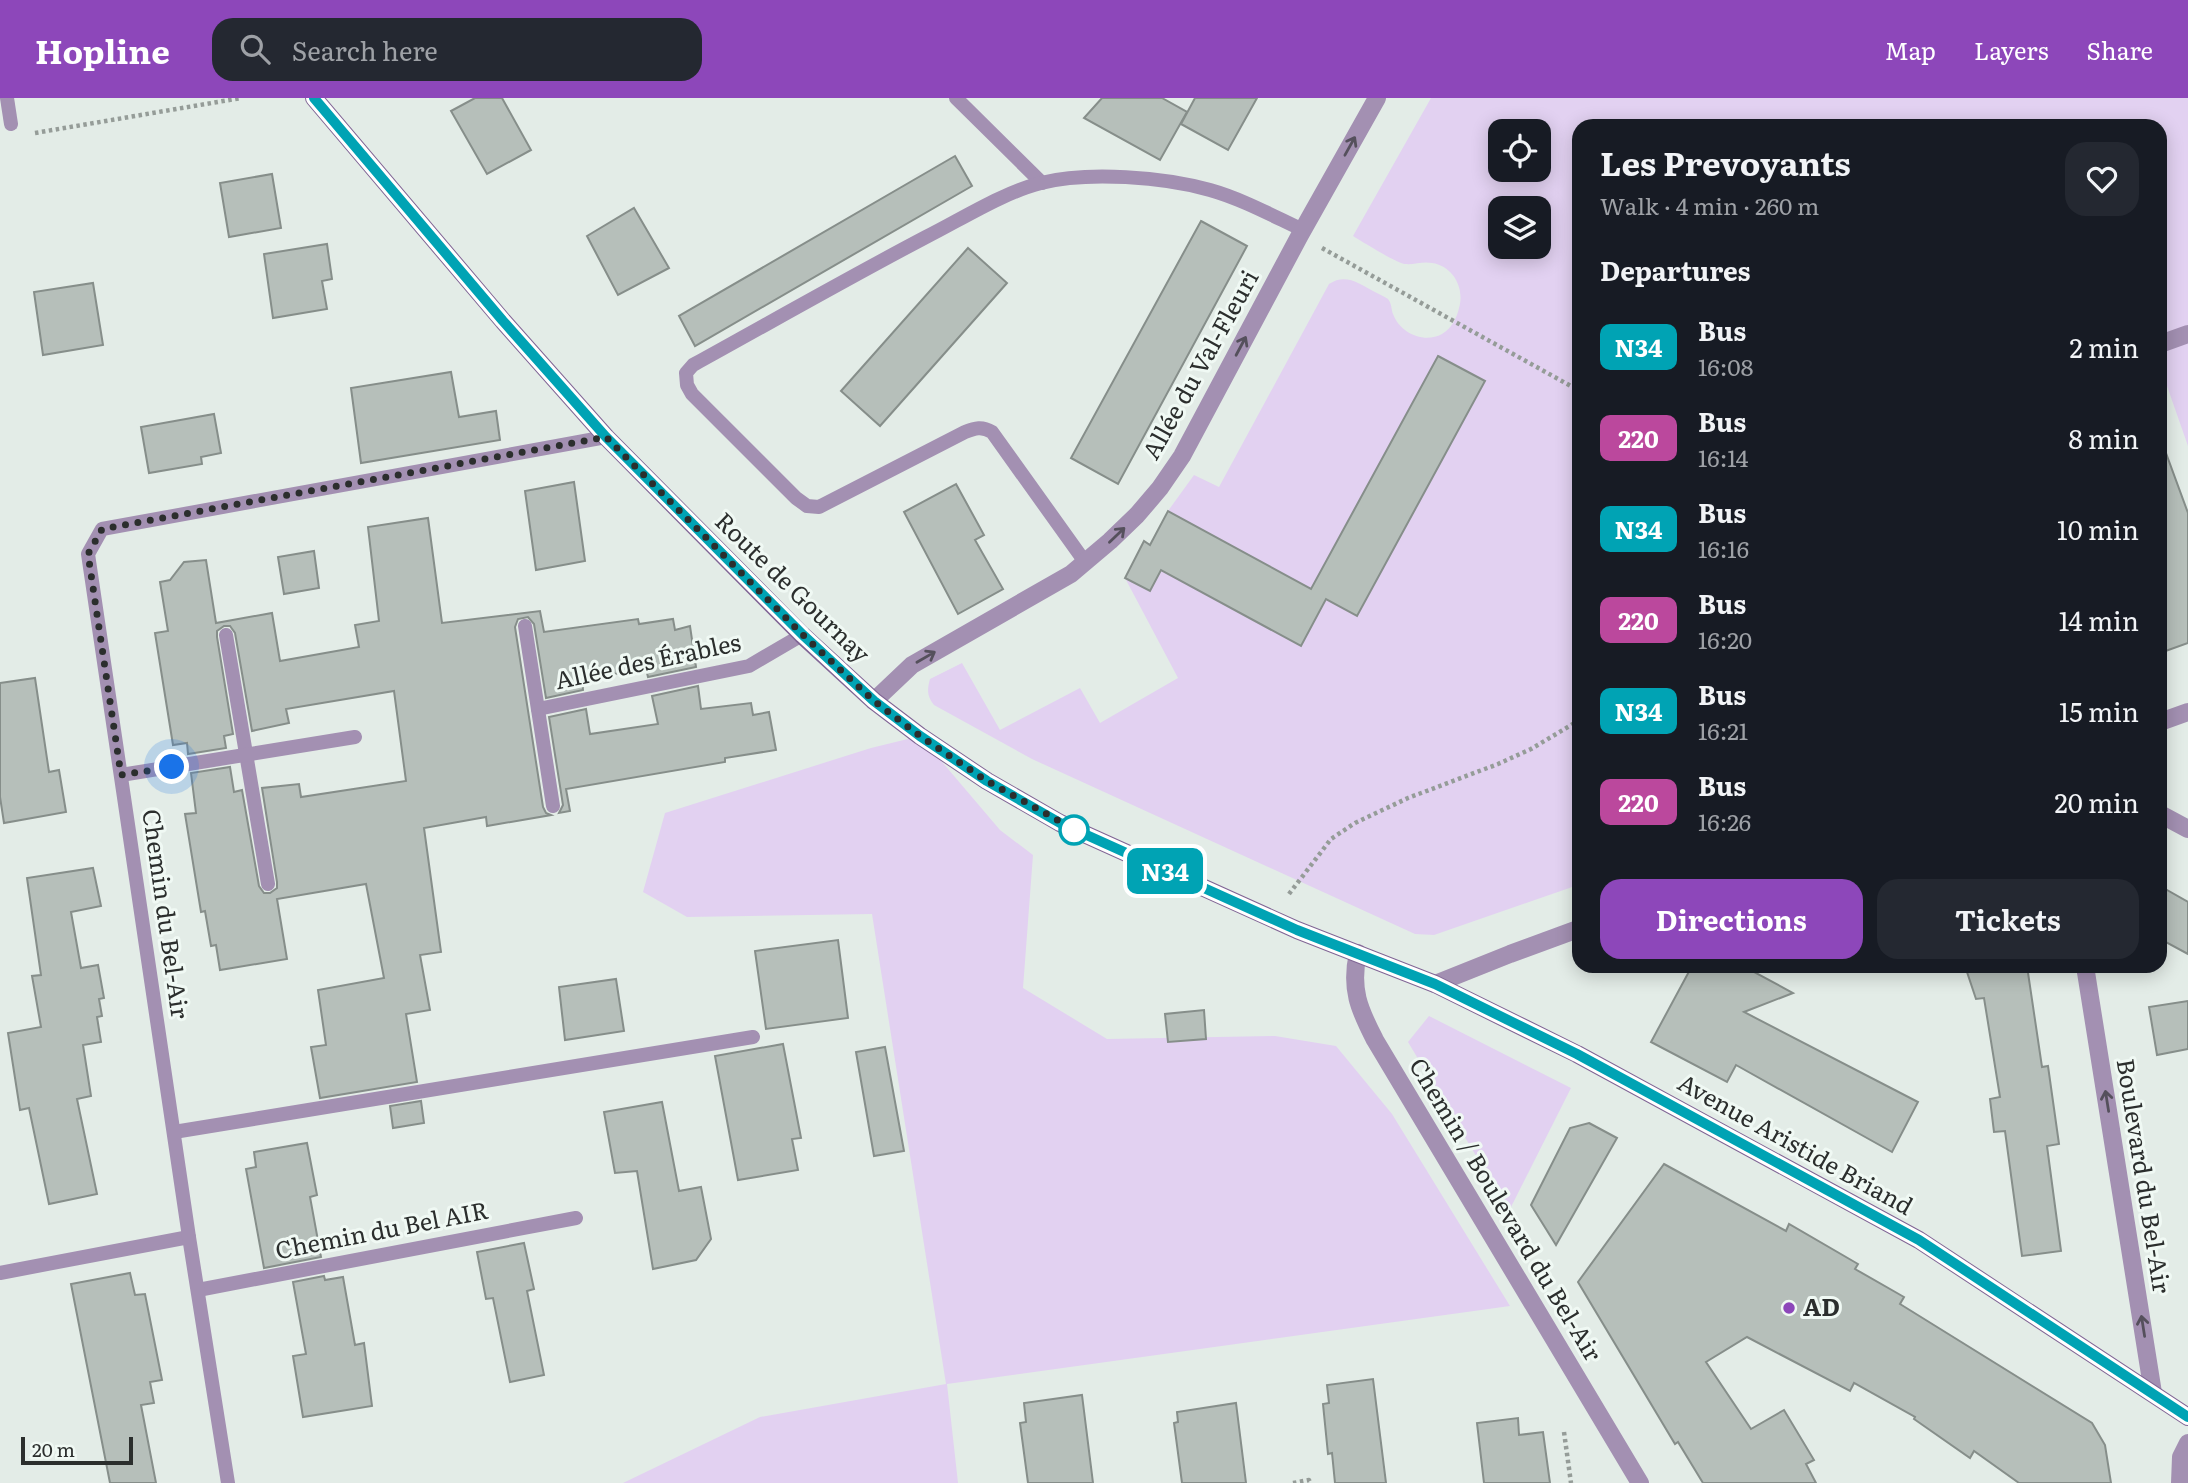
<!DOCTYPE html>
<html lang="en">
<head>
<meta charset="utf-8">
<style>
  :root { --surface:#171b24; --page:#242831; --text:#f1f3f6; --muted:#9ea1a6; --accent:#8d47ba }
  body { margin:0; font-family:Literata,serif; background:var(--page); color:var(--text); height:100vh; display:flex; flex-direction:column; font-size:26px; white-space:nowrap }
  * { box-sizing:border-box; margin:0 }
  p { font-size:23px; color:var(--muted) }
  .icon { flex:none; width:38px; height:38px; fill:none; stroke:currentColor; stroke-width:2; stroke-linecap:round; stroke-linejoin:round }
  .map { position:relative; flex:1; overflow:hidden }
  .drawer { position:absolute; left:1572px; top:21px; width:595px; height:854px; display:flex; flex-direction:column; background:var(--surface); border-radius:21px; box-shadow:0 4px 18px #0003 }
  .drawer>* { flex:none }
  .badge { padding:0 14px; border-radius:10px; font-size:24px; line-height:46px }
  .tools { position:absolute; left:1488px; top:21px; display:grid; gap:14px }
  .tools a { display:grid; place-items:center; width:63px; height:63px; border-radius:14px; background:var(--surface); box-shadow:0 4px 18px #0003; font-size:35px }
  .scale { position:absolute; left:21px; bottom:18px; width:112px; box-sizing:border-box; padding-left:7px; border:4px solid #2b2e2d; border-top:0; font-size:19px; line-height:24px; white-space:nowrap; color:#2b2e2d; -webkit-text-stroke:5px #f0f9f4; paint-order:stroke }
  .you { position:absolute; width:35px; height:35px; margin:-18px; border:5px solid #fff; border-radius:50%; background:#1a73e8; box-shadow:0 0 0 10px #1a73e833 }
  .map>.badge { position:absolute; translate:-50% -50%; box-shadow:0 0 0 4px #fff }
  h2 { padding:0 28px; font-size:26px; line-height:63px }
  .round { display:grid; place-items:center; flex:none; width:74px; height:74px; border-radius:21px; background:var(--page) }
  .headline { display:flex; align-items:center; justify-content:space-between; height:119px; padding:0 28px }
  h1 { font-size:33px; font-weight:700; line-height:52px }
  .primary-button { display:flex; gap:14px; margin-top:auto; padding:14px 28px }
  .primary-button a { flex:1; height:80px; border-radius:21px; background:var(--accent); color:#fff; font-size:28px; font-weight:700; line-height:80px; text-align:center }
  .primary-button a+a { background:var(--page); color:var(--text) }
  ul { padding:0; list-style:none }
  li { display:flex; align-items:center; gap:21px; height:91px; padding:0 28px }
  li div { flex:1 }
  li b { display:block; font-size:26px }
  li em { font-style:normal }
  li .badge { min-width:77px; font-weight:700; text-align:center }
  header { display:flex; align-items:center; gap:42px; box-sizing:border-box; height:98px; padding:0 35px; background:var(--accent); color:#fff }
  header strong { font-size:33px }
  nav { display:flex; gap:38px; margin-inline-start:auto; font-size:24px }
  .search { width:490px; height:63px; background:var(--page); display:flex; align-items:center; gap:18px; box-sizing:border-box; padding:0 24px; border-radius:21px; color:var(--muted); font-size:26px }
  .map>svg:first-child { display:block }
  .green { fill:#e2d1f1; fill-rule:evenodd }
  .building { fill:#b6bfba; stroke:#868e8a; stroke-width:2 }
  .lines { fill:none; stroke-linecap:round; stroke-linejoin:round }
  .path { stroke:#959c98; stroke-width:4.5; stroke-dasharray:3.5 3.5; stroke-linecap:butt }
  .lane { stroke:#a390b2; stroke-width:14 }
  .street { stroke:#a390b2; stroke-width:18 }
  .secondary { stroke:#806595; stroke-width:18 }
  .oneway { stroke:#55505c }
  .line-casing { stroke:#fff; stroke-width:16 }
  .line { stroke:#00a3b4; stroke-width:10 }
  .walk { stroke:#2b2e2d; stroke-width:7; stroke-dasharray:0 12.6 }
  .stop-dot { fill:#fff; stroke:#00a3b4; stroke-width:3.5 }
  .poi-dot { fill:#8d47ba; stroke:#f0f9f4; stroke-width:2.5 }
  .labels { text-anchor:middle; stroke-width:6; stroke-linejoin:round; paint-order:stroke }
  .street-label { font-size:24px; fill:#2b2e2d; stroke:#f0f9f4 }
  .poi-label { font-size:24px; font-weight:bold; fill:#2b2e2d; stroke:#f0f9f4; text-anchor:start }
</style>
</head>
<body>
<header>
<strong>Hopline</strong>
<div class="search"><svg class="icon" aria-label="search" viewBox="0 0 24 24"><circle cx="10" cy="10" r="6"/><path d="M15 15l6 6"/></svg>Search here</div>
<nav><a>Map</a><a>Layers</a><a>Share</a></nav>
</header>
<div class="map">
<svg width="2188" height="1385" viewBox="0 0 2188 1385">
  <rect width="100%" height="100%" fill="#e3ece7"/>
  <g class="green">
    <path d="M1431 0H2188V348L2160 268V28H1578V787L1434 837 1415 836 1032 661 934 607C927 598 927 592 930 581L962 565 1000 632 1080 590 1100 625 1178 580 1125 480 1144 443 1150 446 1168 413 1194 377 1219 389 1329 186C1345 175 1359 185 1373 193 1378 196 1384 198 1388 201 1392 206 1391 211 1393 216 1400 235 1424 246 1442 236 1451 231 1457 220 1459 210 1465 190 1453 168 1432 165 1423 163 1414 167 1405 166 1396 165 1363 144 1353 138ZM1500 33H1538V72H1500ZM1500 110H1538V149H1500Z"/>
    <path d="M920 638 1000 732 1033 757 1023 890 1107 941 1275 938 1336 948 1392 1016 1510 1208 947 1286 958 1385H623L760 1319 946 1286 872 816 687 819 643 794 665 715 871 650Z"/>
    <path d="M1429 918 1571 990 1509 1113 1408 944Z"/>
  </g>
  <g class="building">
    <path d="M475 0H502L531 52 487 76 451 13Z"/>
    <path d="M1102 0H1162L1187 14 1160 62 1084 20Z"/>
    <path d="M1195 0H1257L1228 52 1181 26Z"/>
    <path d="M955 58 972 88 695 248 679 218Z"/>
    <path d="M272 76 281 130 229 139 220 85Z"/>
    <path d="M634 110 669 170 618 197 587 138Z"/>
    <path d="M1201 123 1247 148 1118 386 1071 360Z"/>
    <path d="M327 146 332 181 322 183 327 211 273 220 264 156Z"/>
    <path d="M968 150 1007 185 880 328 841 293Z"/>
    <path d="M93 185 103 247 43 257 34 194Z"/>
    <path d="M1438 258 1485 283 1357 518 1326 501 1301 548 1161 472 1150 493 1125 480 1144 443 1150 447 1168 413 1311 491Z"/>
    <path d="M451 274 459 319 496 313 500 342 361 365 351 290Z"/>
    <path d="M214 316 221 355 201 359 202 366 149 375 141 329Z"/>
    <path d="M2160 347H2163L2188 415V545L2160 555Z"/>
    <path d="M574 384 585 463 536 472 525 393Z"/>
    <path d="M956 386 984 437 975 442 1003 491 958 516 904 414Z"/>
    <path d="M428 420 442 525 540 513 544 534 638 521 639 526 673 521 675 532 690 528 696 569 648 579 646 571 582 581 583 592 546 600 534 526 528 519 518 521 515 529 543 709 546 715 551 717 487 728 486 719 424 730 441 854 420 857 430 912 406 916 417 984 320 1000 311 949 326 947 318 892 384 880 366 786 277 801 287 861 220 872 216 847 211 848 205 813 201 814 185 716 196 715 191 675 230 669 234 694 242 692 259 788 264 795H270L277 790V784L262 690 299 686 301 699 406 683 394 593 286 611 289 625 252 633 235 535 230 528H224L217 533V539L233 636 224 638 226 650 188 656 187 645 173 647 155 535 168 533 160 484 170 482 184 464 206 462 216 525 272 515 280 563 359 549 355 527 379 523 368 429Z"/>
    <path d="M314 453 319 490 284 496 278 459Z"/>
    <path d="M35 580 49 674 59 672 66 714 4 725 0 699V585Z"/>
    <path d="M698 588 701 611 751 605 753 617 769 614 776 652 725 660V664L566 691 570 713 559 715 563 707 549 619 586 611 590 636 658 626 652 598Z"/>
    <path d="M93 770 101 808 71 814 81 870 98 867 104 900 99 901 102 918 97 919 101 944 83 947 91 998 77 1001 97 1096 49 1106 29 1010 20 1012 8 935 41 929 32 878 41 877 27 780Z"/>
    <path d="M2160 788 2188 804V856L2160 841Z"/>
    <path d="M838 842 848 920 766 931 755 853Z"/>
    <path d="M1692 868H1743L1793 895 1744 914 1918 1004 1892 1054 1736 967 1727 984 1651 944Z"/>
    <path d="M1965 868H2027L2042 969 2048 968 2059 1046 2047 1048 2061 1153 2022 1158 2005 1033 1994 1034 1990 1001 2000 999 1984 900 1976 901Z"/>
    <path d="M616 881 624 933 565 942 559 889Z"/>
    <path d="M2188 903V951L2157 957 2149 909Z"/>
    <path d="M1204 912 1206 941 1168 944 1165 916Z"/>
    <path d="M783 946 801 1040 792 1041 798 1072 738 1082 715 958Z"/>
    <path d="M885 949 904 1053 874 1058 856 954Z"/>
    <path d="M421 1003 424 1025 393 1030 390 1008Z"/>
    <path d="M662 1004 679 1093 701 1089 711 1141 696 1162 653 1171 637 1073 615 1075 604 1014Z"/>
    <path d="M1589 1025 1617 1040 1556 1147 1531 1107 1570 1030Z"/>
    <path d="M307 1045 317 1097 310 1099 321 1159 264 1170 246 1071 256 1069 254 1054Z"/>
    <path d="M1664 1066 1786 1133 1789 1126 1858 1166 1855 1171 1904 1199 1900 1206 2092 1325 2105 1347 2111 1385H2019L1974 1353 1970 1360 1914 1321 1915 1319 1854 1285 1850 1293 1747 1239 1706 1264 1751 1331 1784 1312 1814 1362 1806 1366 1816 1385H1703L1678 1344 1675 1346 1578 1184Z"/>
    <path d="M524 1145 534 1191 527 1193 544 1277 510 1284 493 1200 486 1201 477 1154Z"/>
    <path d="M130 1175 135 1197 145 1196 162 1282 150 1284 154 1305 141 1307 156 1385H110L71 1186Z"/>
    <path d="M324 1178 325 1182 343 1179 355 1247 364 1245 372 1308 303 1319 293 1258 306 1256 293 1184Z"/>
    <path d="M1373 1281 1386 1385H1335L1332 1355 1328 1356 1323 1306 1329 1305 1327 1287Z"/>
    <path d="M1082 1297 1093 1385H1028L1020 1325 1026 1324 1024 1305Z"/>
    <path d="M1236 1305 1246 1385H1182L1174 1325 1178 1324 1177 1314Z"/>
    <path d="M1518 1320 1519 1337 1543 1334 1550 1385H1484L1477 1325Z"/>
  </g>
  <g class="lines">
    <g class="path">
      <path d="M35 35 241 0"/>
      <path d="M1322 150 1578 292"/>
      <path d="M1289 796 1331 741 1355 725 1408 700 1498 666 1531 651 1578 623"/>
      <path d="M1564 1334 1571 1385"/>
      <path d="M1293 1385 1309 1382 1310 1385"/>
    </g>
    <g class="lane">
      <path d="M7 0 11 26"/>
      <path d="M956 0 1042 85"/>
      <path d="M1085 464 992 334C982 328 975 330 965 334L819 409 807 408 796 400 692 296 687 287 686 275 693 267C771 224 848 180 926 139 962 121 1002 95 1041 85 1088 73 1164 79 1210 92 1242 101 1273 118 1303 132"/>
      <path d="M525 528 553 708"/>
      <path d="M226 537 268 786"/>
      <path d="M538 611 749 568 802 537"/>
      <path d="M121 677 355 639"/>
      <path d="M174 1034 753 939"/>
      <path d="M0 1175 189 1139"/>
      <path d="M198 1192 576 1120"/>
      <path d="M228 1385 189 1139 88 456 102 431 606 339"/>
    </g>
    <g class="street">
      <path d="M2160 246 2188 236"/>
      <path d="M874 603 912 567 1071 476 1110 443 1137 417 1160 390 1182 358 1300 137 1377 0"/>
      <path d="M2160 624 2188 614"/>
      <path d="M2160 716 2188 731"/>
      <path d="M1358 855C1350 891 1359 911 1375 942L1640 1385"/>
      <path d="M2085 868 2153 1295"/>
      <path d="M1435 886 1510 856 1578 831"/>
      <path d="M2180 1385 2181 1359 2188 1345"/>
    </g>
    <path class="secondary" d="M314 0 503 223 606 339 802 537 874 603 920 638 987 683 1060 725 1297 832 1435 886 1577 956 1919 1142 2188 1319"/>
  </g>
  <defs><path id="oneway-shaft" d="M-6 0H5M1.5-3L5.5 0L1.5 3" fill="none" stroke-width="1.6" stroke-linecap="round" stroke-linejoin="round" transform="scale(1.75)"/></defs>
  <g class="oneway">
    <use href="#oneway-shaft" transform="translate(1350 48) rotate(-61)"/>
    <use href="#oneway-shaft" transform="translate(1241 248) rotate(-62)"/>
    <use href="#oneway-shaft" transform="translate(1117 437) rotate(-44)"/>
    <use href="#oneway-shaft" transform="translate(926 559) rotate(-30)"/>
    <use href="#oneway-shaft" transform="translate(2107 1003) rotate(-99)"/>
    <use href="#oneway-shaft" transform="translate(2143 1228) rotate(-99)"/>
  </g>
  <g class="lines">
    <defs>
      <path id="line" d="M314 0 503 223 606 339 803 537 874 603 920 638 987 683 1060 725 1297 832 1435 886 1577 956 1919 1142 2188 1319"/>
    </defs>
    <use href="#line" class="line-casing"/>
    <use href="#line" class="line"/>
    <path class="walk" d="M172 669 121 677 88 456 102 431 606 339 803 537 874 603 920 638 987 683 1081 735 1074 732"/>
  </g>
  <circle class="stop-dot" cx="1074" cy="732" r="14"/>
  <circle class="poi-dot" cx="1789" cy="1210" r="7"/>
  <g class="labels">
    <g class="street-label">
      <text transform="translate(1201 267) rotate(-61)" y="8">Allée du Val-Fleuri</text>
      <text transform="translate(792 490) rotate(44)" y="8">Route de Gournay</text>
      <text transform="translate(648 564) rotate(-12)" y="8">Allée des Érables</text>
      <text transform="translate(165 816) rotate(82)" y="8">Chemin du Bel-Air</text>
      <text transform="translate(1795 1047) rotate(29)" y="8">Avenue Aristide Briand</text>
      <text transform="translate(2143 1078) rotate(81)" y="8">Boulevard du Bel-Air</text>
      <text transform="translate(1505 1112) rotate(59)" y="8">Chemin / Boulevard du Bel-Air</text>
      <text transform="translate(382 1133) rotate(-11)" y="8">Chemin du Bel AIR</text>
    </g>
    <g class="poi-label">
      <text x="1803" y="1218">AD</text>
    </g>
  </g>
</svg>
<div class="tools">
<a><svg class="icon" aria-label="locate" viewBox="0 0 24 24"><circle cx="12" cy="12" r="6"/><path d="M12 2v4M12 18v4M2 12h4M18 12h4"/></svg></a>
<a><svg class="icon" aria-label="layers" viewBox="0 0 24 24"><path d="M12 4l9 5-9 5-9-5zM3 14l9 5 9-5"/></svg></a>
</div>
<div class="scale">20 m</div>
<div class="you" style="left:172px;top:669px"></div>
<b class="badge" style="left:1165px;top:773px;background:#00a3b4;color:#fff">N34</b>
<section class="drawer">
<div class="headline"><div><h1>Les Prevoyants</h1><p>Walk · 4 min · 260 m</p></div><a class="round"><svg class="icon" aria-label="heart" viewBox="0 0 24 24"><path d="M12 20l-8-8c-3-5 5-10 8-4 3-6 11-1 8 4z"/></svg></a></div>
<h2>Departures</h2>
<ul>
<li><span class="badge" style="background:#00a3b4;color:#fff">N34</span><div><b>Bus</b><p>16:08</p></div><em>2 min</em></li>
<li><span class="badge" style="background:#bb489d;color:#fff">220</span><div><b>Bus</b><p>16:14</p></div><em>8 min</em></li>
<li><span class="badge" style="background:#00a3b4;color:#fff">N34</span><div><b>Bus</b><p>16:16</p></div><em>10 min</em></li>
<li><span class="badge" style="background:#bb489d;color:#fff">220</span><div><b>Bus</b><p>16:20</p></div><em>14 min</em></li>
<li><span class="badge" style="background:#00a3b4;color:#fff">N34</span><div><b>Bus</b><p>16:21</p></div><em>15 min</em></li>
<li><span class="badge" style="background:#bb489d;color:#fff">220</span><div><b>Bus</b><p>16:26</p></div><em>20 min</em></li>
</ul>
<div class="primary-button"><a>Directions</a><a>Tickets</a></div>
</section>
</div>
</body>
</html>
